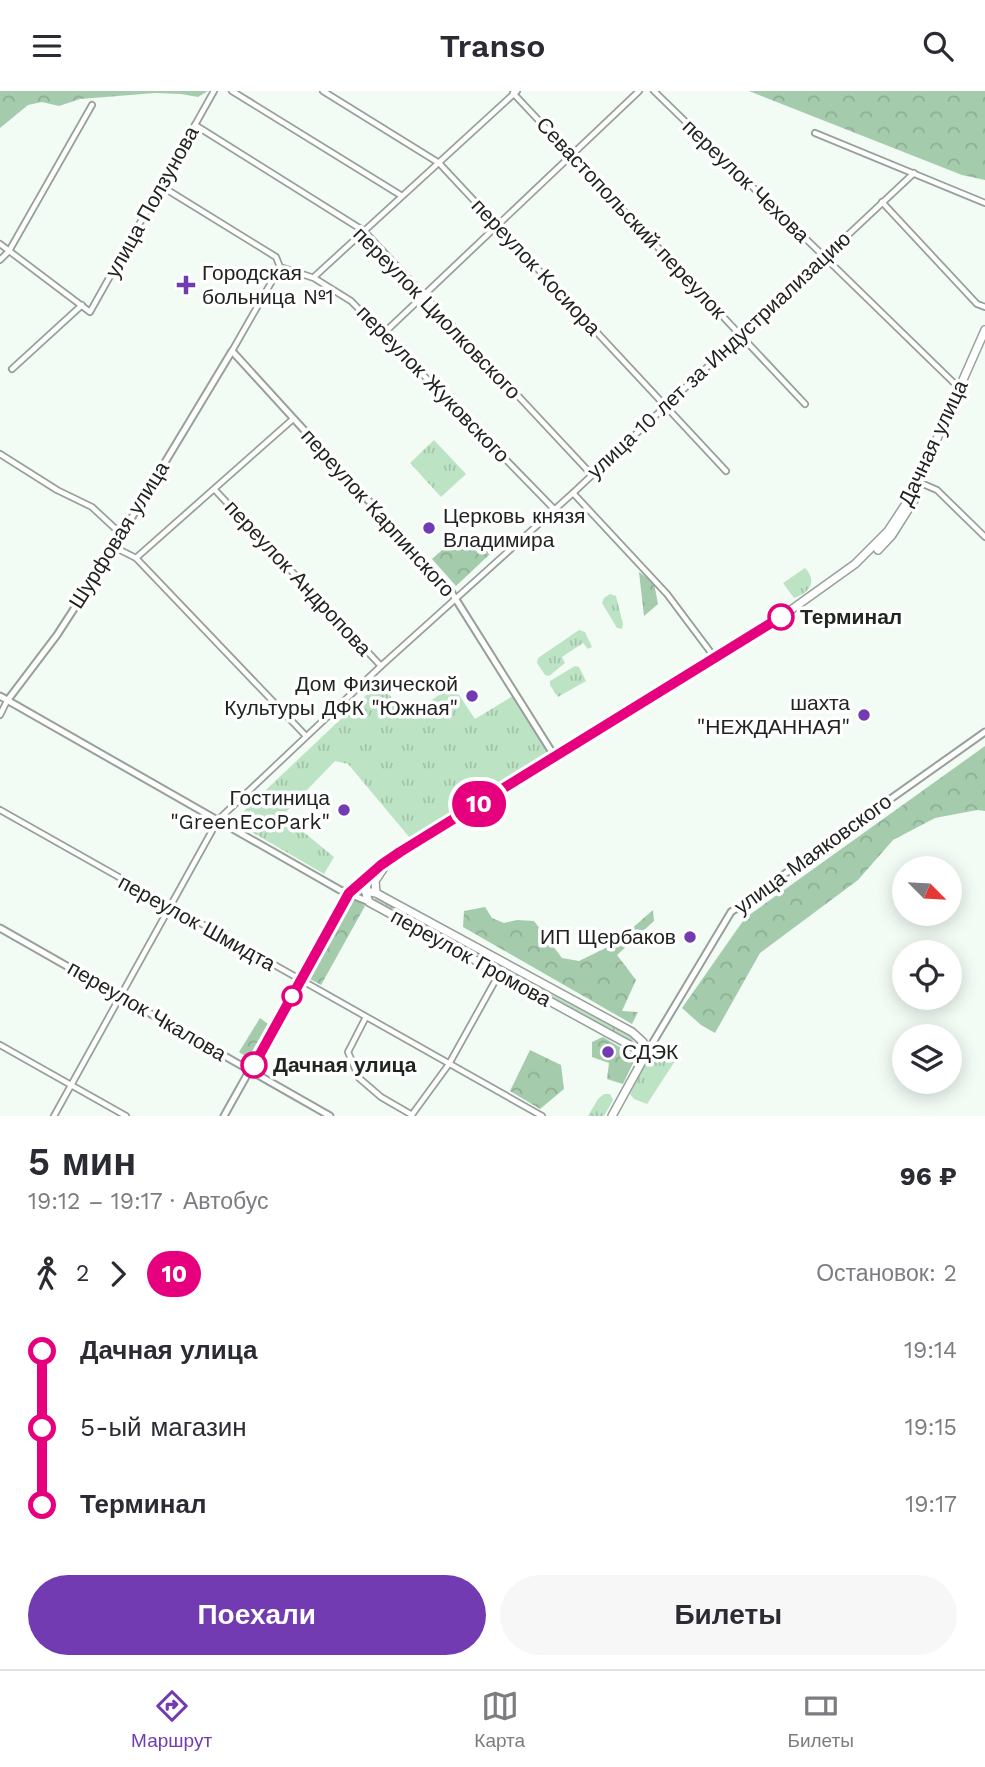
<!DOCTYPE html>
<html lang="ru">
<head>
<meta charset="utf-8">
<style>
  :root { --surface:#fff; --page:#f7f7f7; --text:#2b2b33; --muted:#7c7c81; --line:#e1e1e2; --accent:#723bb2 }
  body { margin:0; font-family:"Work Sans",sans-serif; background:var(--page); color:var(--text); height:100vh; display:flex; flex-direction:column; font-size:26px; white-space:nowrap }
  * { box-sizing:border-box; margin:0 }
  p { font-size:23px; color:var(--muted) }
  .icon { flex:none; width:38px; height:38px; fill:none; stroke:currentColor; stroke-width:2; stroke-linecap:round; stroke-linejoin:round }
  .map { position:relative; height:1025px; overflow:hidden }
  .drawer { display:flex; flex-direction:column; background:var(--surface); flex:1 }
  .drawer>* { flex:none }
  .badge { padding:0 14px; border-radius:23px; font-size:24px; line-height:46px }
  .needle { width:46px; rotate:114deg }
  .tools { position:absolute; left:892px; top:765px; display:grid; gap:14px }
  .tools a { display:grid; place-items:center; width:70px; height:70px; border-radius:50%; background:var(--surface); box-shadow:0 4px 18px #0003; font-size:35px }
  .map>.badge { position:absolute; translate:-50% -50%; box-shadow:0 0 0 4px #fff }
  .legs { display:flex; align-items:center; gap:10px; height:77px; padding:0 28px; font-size:23px }
  .legs p { margin-inline-start:auto }
  .summary { display:flex; align-items:center; justify-content:space-between; height:119px; padding:0 28px }
  h1 { font-size:38px; font-weight:600; line-height:52px }
  .primary-button { display:flex; gap:14px; margin-top:auto; padding:14px 28px }
  .primary-button a { flex:1; height:80px; border-radius:42px; background:var(--accent); color:#fff; font-size:28px; font-weight:600; line-height:80px; text-align:center }
  .primary-button a+a { background:var(--page); color:var(--text) }
  ul { padding:0 28px; list-style:none }
  li { display:flex; align-items:center; gap:24px; height:77px; font-size:26px }
  li i { display:grid; place-items:center; width:10px; height:100%; margin:0 9px; background:currentColor }
  li i::after { content:''; width:18px; height:18px; margin:-9px; border:5px solid; border-radius:50%; background:var(--surface) }
  li p { margin-inline-start:auto }
  li:first-child i { background:linear-gradient(#0000 50%,currentColor 0) }
  li:last-child i { background:linear-gradient(currentColor 50%,#0000 0) }
  header { display:flex; justify-content:space-between; align-items:center; height:91px; padding:0 28px; background:var(--surface); font-size:32px; font-weight:600 }
  .dock { display:flex; justify-content:space-around; align-items:center; height:98px; border-top:2px solid var(--line); background:var(--surface); font-size:19px; color:var(--muted) }
  .dock a { display:grid; justify-items:center; gap:4px }
  .dock .active { color:var(--accent) }
  .map>svg:first-child { display:block }
  .grass { fill:url(#grass-tufts) }
  .forest { fill:url(#forest-crowns) }
  .lines { fill:none; stroke-linecap:round; stroke-linejoin:round }
  .minor-casing { stroke:#98a09a; stroke-width:8 }
  .tertiary-casing { stroke:#98a09a; stroke-width:9 }
  .primary-casing { stroke:#98a09a; stroke-width:10 }
  .minor { stroke:#fff; stroke-width:4.5 }
  .tertiary { stroke:#fff; stroke-width:5 }
  .primary { stroke:#fff; stroke-width:7 }
  .line-1-casing { stroke:#fff; stroke-width:16 }
  .line-1 { stroke:#e6007e; stroke-width:10 }
  .poi-dot { fill:#723bb2; stroke:#fff; stroke-width:2.5 }
  .stop-1-dot { fill:#fff; stroke:#e6007e; stroke-width:3.5 }
  .labels { text-anchor:middle; stroke-width:7; stroke-linejoin:round; paint-order:stroke }
  .street-label { font-size:21px; fill:#212421; stroke:#fff }
  .poi-label { font-size:21px; fill:#212421; stroke:#fff; text-anchor:end }
  .stop-label { font-size:21px; font-weight:bold; fill:#212421; stroke:#fff; text-anchor:start }
</style>
</head>
<body>
<header><svg class="icon" aria-label="menu" viewBox="0 0 24 24"><path d="M4 6h16M4 12h16M4 18h16"/></svg>Transo<svg class="icon" aria-label="search" viewBox="0 0 24 24"><circle cx="10" cy="10" r="6"/><path d="M15 15l6 6"/></svg></header>
<div class="map">
<svg width="985" height="1025" viewBox="0 0 985 1025">
  <defs>
    <pattern id="grass-tufts" width="24" height="20" patternUnits="userSpaceOnUse" patternTransform="scale(1.75)"><rect width="24" height="20" fill="#bde3c5"/><path d="M3 7l-1-3M5 7V3M7 7l1-3M15 17l-1-3M17 17v-4M19 17l1-3" fill="none" stroke="#a2c3a9"/></pattern>
    <pattern id="forest-crowns" width="20" height="18" patternUnits="userSpaceOnUse" patternTransform="scale(1.75)"><rect width="20" height="18" fill="#a5cbad"/><path d="M2 6a3 3 0 1 1 6 0M12 15a3 3 0 1 1 6 0" fill="none" stroke="#8eae95"/></pattern>
  </defs>
  <rect width="100%" height="100%" fill="#f2fbf4"/>
  <g class="grass">
    <path d="M434 349 466 383 441 406 410 372Z"/>
    <path d="M805 477C818 491 809 502 794 507L783 492Z"/>
    <path d="M610 503 616 505 623 533 622 538 617 537 602 512 604 507Z"/>
    <path d="M579 539 585 541 592 556 588 558 583 552 562 566 565 572 549 585 545 584 537 572 538 567Z"/>
    <path d="M575 575 579 576 586 590 558 606 550 594V590Z"/>
    <path d="M380 591 406 626 453 595 475 628 513 605 548 661 410 747 348 673 335 670 283 724 334 766 324 783 233 730Z"/>
    <path d="M376 806 634 947 631 952 373 811Z"/>
    <path d="M657 956 677 967 647 1013 634 1008 630 1003 652 958Z"/>
    <path d="M604 1003H610L613 1009 604 1025H588L598 1008Z"/>
  </g>
  <g class="forest">
    <path d="M0 0H208L198 6 181 3 155 2 80 8 59 15 42 11 28 14 0 37Z"/>
    <path d="M749 0H985V89L962 84Z"/>
    <path d="M460 443 478 462 484 457 490 463 456 495 432 468Z"/>
    <path d="M639 481 654 492 658 513 644 525Z"/>
    <path d="M985 655V720L977 719 935 727 893 749 858 789 760 862 715 942 701 934 682 917 745 827Z"/>
    <path d="M352 807 365 815 321 894 308 887Z"/>
    <path d="M485 816 492 827 504 832 517 829 534 830 562 867 579 870 614 853 653 819 654 830 617 864 636 889 622 920 638 921 632 933 463 836 464 820Z"/>
    <path d="M260 927 268 933 248 967 239 961Z"/>
    <path d="M603 946 636 966 623 993 607 988 609 972 592 966V951Z"/>
    <path d="M530 959 561 974 564 998 540 1018 510 1000Z"/>
  </g>
  <g class="lines">
    <defs>
      <g id="minor">
        <path d="M232 0 402 105"/>
        <path d="M323 0 439 72 726 380"/>
        <path d="M654 0 954 292 960 294"/>
        <path d="M513 2 805 313"/>
        <path d="M195 34 364 140 592 384"/>
        <path d="M815 42 985 112"/>
        <path d="M161 95 276 166 280 176 314 187 351 210 555 419"/>
        <path d="M882 111 977 213 985 216"/>
        <path d="M0 153 90 221 214 0"/>
        <path d="M0 169 9 160 92 14"/>
        <path d="M314 186 517 0"/>
        <path d="M384 242 639 0"/>
        <path d="M232 260 280 176"/>
        <path d="M12 278 82 214"/>
        <path d="M0 363 57 399 92 416 121 443"/>
        <path d="M923 393 937 399 985 446"/>
        <path d="M215 399 381 575"/>
        <path d="M573 402 667 503 715 567"/>
        <path d="M114 456 136 467 306 645"/>
        <path d="M136 467 293 328"/>
        <path d="M0 624 7 610"/>
        <path d="M0 719 542 1025"/>
        <path d="M366 926 348 961 359 987 381 1006 412 1024"/>
        <path d="M0 954 126 1025"/>
        <path d="M54 1025 218 729 381 575 573 402 914 82"/>
        <path d="M411 1025 449 973 499 883"/>
      </g>
      <g id="tertiary">
        <path d="M0 605 340 799 369 811"/>
        <path d="M7 610 57 544 114 456 232 260 450 499 555 666"/>
        <path d="M0 837 330 1025"/>
        <path d="M646 963 731 821 985 641"/>
        <path d="M224 1025 349 802 370 783"/>
      </g>
      <g id="primary">
        <path d="M878 459 892 444 916 406"/>
        <path d="M365 800 376 802 632 941 643 951 646 963 369 811C360 793 373 779 388 769L781 526 855 473 888 440 913 402 985 239"/>
        <path d="M376 802 375 790 383 778"/>
        <path d="M612 1025 646 963"/>
      </g>
    </defs>
    <use href="#minor" class="minor-casing"/>
    <use href="#tertiary" class="tertiary-casing"/>
    <use href="#primary" class="primary-casing"/>
    <use href="#minor" class="minor"/>
    <use href="#tertiary" class="tertiary"/>
    <use href="#primary" class="primary"/>
  </g>
  <g class="lines">
    <defs>
      <path id="line-1" d="M254 974 349 802 381 774 400 761 781 526"/>
    </defs>
    <use href="#line-1" class="line-1-casing"/>
    <use href="#line-1" class="line-1"/>
  </g>
  <g class="poi-dot">
    <path d="M182.5 183.5h7v7h7v7h-7v7h-7v-7h-7v-7h7z"/>
    <circle cx="429" cy="437" r="7"/>
    <circle cx="472" cy="605" r="7"/>
    <circle cx="864" cy="624" r="7"/>
    <circle cx="344" cy="719" r="7"/>
    <circle cx="690" cy="846" r="7"/>
    <circle cx="608" cy="961" r="7"/>
  </g>
  <g class="stop-1-dot">
    <circle cx="781" cy="526" r="12"/>
    <circle cx="292" cy="905" r="9"/>
    <circle cx="254" cy="974" r="12"/>
  </g>
  <g class="labels">
    <g class="street-label">
      <text transform="translate(746 90) rotate(44)" y="7">переулок Чехова</text>
      <text transform="translate(152 111) rotate(-61)" y="7">улица Ползунова</text>
      <text transform="translate(631 127) rotate(47)" y="7">Севастопольский переулок</text>
      <text transform="translate(536 176) rotate(47)" y="7">переулок Косиора</text>
      <text transform="translate(437 222) rotate(46)" y="7">переулок Циолковского</text>
      <text transform="translate(719 264) rotate(-43)" y="7">улица 10 лет за Индустриализацию</text>
      <text transform="translate(433 293) rotate(46)" y="7">переулок Жуковского</text>
      <text transform="translate(933 352) rotate(-65)" y="7">Дачная улица</text>
      <text transform="translate(378 422) rotate(48)" y="7">переулок Карпинского</text>
      <text transform="translate(119 444) rotate(-58)" y="7">Шурфовая улица</text>
      <text transform="translate(298 487) rotate(47)" y="7">переулок Андропова</text>
      <text transform="translate(813 763) rotate(-36)" y="7">улица Маяковского</text>
      <text transform="translate(197 832) rotate(29)" y="7">переулок Шмидта</text>
      <text transform="translate(471 867) rotate(29)" y="7">переулок Громова</text>
      <text transform="translate(147 920) rotate(30)" y="7">переулок Чкалова</text>
    </g>
    <g class="poi-label">
      <text x="202" y="189" text-anchor="start">Городская<tspan x="202" dy="24">больница №1</tspan></text>
      <text x="443" y="432" text-anchor="start">Церковь князя<tspan x="443" dy="24">Владимира</tspan></text>
      <text x="458" y="600">Дом Физической<tspan x="458" dy="24">Культуры ДФК "Южная"</tspan></text>
      <text x="850" y="619">шахта<tspan x="850" dy="24">"НЕЖДАННАЯ"</tspan></text>
      <text x="330" y="714">Гостиница<tspan x="330" dy="24">"GreenEcoPark"</tspan></text>
      <text x="676" y="853">ИП Щербаков</text>
      <text x="622" y="968" text-anchor="start">СДЭК</text>
    </g>
    <g class="stop-label">
      <text x="800" y="533">Терминал</text>
      <text x="273" y="981">Дачная улица</text>
    </g>
  </g>
</svg>
<div class="tools">
<a><svg class="needle" viewBox="-14 -14 28 28"><path d="M0-13l5 13h-10z" fill="#e53935"/><path d="M0 13l5-13h-10z" fill="#7c7c81"/></svg></a>
<a><svg class="icon" aria-label="locate" viewBox="0 0 24 24"><circle cx="12" cy="12" r="6"/><path d="M12 2v4M12 18v4M2 12h4M18 12h4"/></svg></a>
<a><svg class="icon" aria-label="layers" viewBox="0 0 24 24"><path d="M12 4l9 5-9 5-9-5zM3 14l9 5 9-5"/></svg></a>
</div>
<b class="badge" style="left:479px;top:713px;background:#e6007e;color:#fff">10</b>
</div>
<section class="drawer">
<div class="summary"><div><h1>5 мин</h1><p>19:12 – 19:17 · Автобус</p></div><b>96 ₽</b></div>
<div class="legs"><svg class="icon" aria-label="walk" viewBox="0 0 24 24"><circle cx="13" cy="4" r="2"/><path d="M13 8l-2 6 4 7M11 14l-3 7M7 12l3-4h3l4 4"/></svg>2<svg class="icon" aria-label="forward" viewBox="0 0 24 24"><path d="M9 5l7 7-7 7"/></svg><b class="badge" style="background:#e6007e;color:#fff">10</b><p>Остановок: 2</p></div>
<ul>
<li><i style="color:#e6007e"></i><b>Дачная улица</b><p>19:14</p></li>
<li><i style="color:#e6007e"></i><span>5-ый магазин</span><p>19:15</p></li>
<li><i style="color:#e6007e"></i><b>Терминал</b><p>19:17</p></li>
</ul>
<div class="primary-button"><a>Поехали</a><a>Билеты</a></div>
</section>
<nav class="dock">
<a class="active"><svg class="icon" aria-label="directions" viewBox="0 0 24 24"><path d="M12 3l9 9-9 9-9-9zM9 14v-3h6M13 9l2 2-2 2"/></svg>Маршрут</a>
<a><svg class="icon" aria-label="map" viewBox="0 0 24 24"><path d="M3 6l6-2 6 2 6-2v14l-6 2-6-2-6 2zM9 4v14M15 6v14"/></svg>Карта</a>
<a><svg class="icon" aria-label="tickets" viewBox="0 0 24 24"><path d="M3 7h18v10H3zM15 7v10"/></svg>Билеты</a>
</nav>
</body>
</html>
